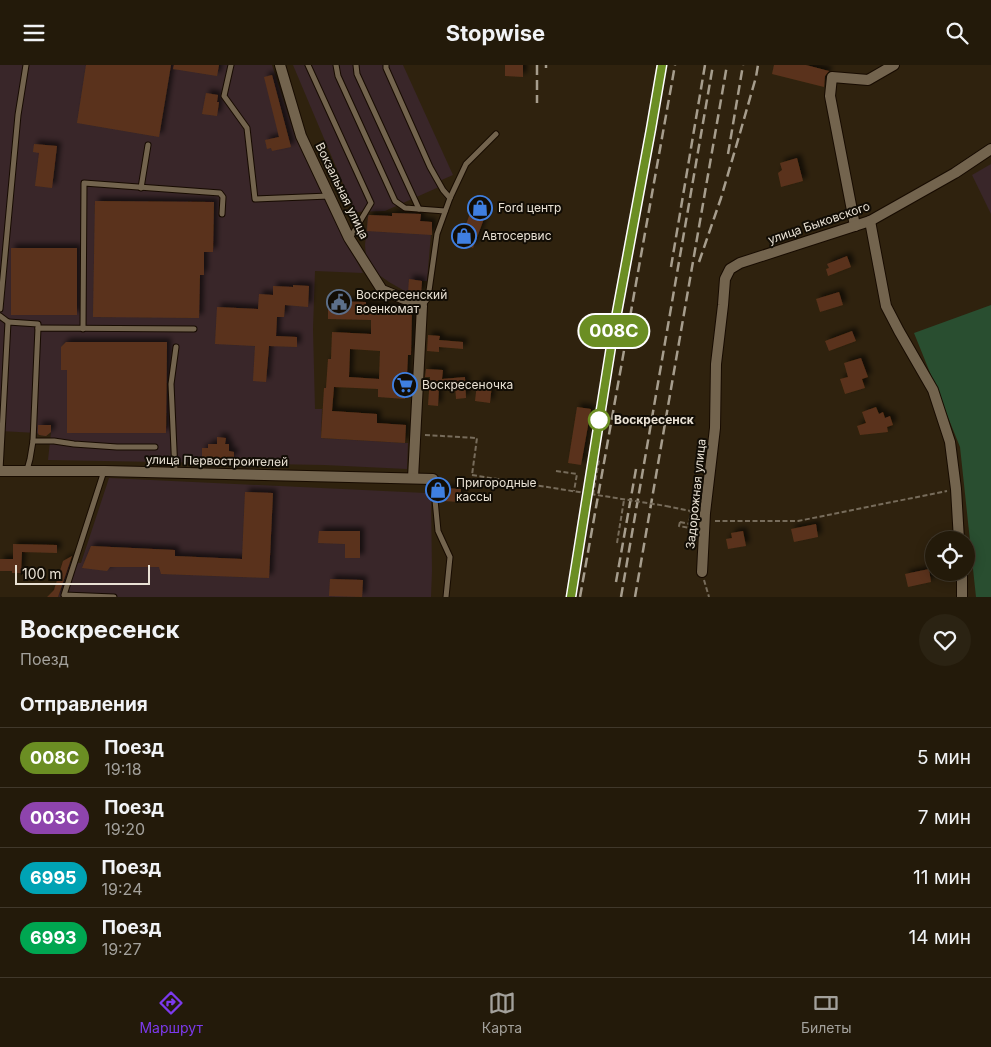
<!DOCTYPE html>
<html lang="ru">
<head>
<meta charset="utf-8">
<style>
  :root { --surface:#231a0a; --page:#2b2313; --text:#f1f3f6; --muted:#a3a19c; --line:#40382b; --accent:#7c3aed }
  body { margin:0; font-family:Inter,sans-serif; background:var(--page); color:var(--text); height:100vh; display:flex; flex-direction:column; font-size:19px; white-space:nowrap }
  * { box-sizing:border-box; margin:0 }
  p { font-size:16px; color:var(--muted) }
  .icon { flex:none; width:28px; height:28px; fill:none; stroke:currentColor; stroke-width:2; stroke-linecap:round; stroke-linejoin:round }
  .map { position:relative; height:532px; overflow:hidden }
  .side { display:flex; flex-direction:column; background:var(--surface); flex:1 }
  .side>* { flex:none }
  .badge { padding:0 10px; border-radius:16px; font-size:18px; line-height:32px }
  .fabs { position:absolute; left:925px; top:466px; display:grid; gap:10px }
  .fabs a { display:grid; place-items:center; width:50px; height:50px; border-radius:50%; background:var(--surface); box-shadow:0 2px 12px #0003,0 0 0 1px var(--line); font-size:25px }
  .scale { position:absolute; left:15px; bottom:12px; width:135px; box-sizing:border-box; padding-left:5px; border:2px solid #e9e1d4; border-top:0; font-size:14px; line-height:18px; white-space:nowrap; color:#e9e1d4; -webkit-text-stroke:4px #120d05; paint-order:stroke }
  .map>.badge { position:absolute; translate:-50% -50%; box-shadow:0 0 0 2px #fff }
  h2 { padding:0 20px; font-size:19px; line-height:45px }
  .round { display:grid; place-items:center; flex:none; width:52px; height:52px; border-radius:26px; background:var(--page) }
  .overview { display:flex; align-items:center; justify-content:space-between; height:85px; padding:0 20px }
  h1 { font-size:24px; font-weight:700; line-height:38px }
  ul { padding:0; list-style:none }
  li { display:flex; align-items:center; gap:15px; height:60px; padding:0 20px; border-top:1px solid var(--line) }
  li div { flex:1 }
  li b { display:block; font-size:19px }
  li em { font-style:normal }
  li .badge { min-width:55px; font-weight:700; text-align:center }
  header { display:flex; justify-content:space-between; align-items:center; height:65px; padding:0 20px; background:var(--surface); font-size:22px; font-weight:700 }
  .tab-bar { display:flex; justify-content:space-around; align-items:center; height:70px; border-top:1px solid var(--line); background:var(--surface); font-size:14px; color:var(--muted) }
  .tab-bar a { display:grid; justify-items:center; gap:2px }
  .tab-bar .active { color:var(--accent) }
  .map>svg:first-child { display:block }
  .industrial { fill:#392629 }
  .green { fill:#294e30 }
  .building { fill:#5a331b; fill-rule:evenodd; filter:url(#shadow) }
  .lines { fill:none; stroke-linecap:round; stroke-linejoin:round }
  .lane-casing { stroke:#170b00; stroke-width:7 }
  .street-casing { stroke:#170b00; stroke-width:12 }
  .path { stroke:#776c5b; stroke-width:2; stroke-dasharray:5 2.5; stroke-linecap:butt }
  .lane { stroke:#73644e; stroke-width:5 }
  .street { stroke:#73644e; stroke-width:10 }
  .rail { stroke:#a69d8d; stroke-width:2.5; stroke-dasharray:10 5; stroke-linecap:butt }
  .path-bridge { stroke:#776c5b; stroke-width:2; stroke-dasharray:5 2.5; stroke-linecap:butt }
  .line-casing { stroke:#fff; stroke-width:11 }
  .line { stroke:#6b8e23; stroke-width:8 }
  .stop-dot { fill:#fff; stroke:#6b8e23; stroke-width:2.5 }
  .labels { text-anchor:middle; stroke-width:4; stroke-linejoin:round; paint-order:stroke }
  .street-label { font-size:12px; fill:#e9e1d4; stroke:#120d05 }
  .poi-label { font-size:12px; fill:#e9e1d4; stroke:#120d05; text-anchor:start }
  .stop-label { font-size:12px; font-weight:bold; fill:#e9e1d4; stroke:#120d05; text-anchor:start }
</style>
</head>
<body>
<header><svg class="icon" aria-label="menu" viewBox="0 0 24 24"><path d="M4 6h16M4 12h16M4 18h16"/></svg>Stopwise<svg class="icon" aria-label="search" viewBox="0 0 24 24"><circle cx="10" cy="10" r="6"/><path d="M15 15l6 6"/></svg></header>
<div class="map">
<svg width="991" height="532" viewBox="0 0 991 532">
  <defs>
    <filter id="shadow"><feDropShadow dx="4" dy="-4" stdDeviation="2.5" flood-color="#0009"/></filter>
  </defs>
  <rect width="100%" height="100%" fill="#2f220e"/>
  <g class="industrial">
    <path d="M0 0H272L296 74 331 148 363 208 315 206 313 264 315 344H322L321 373 408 378 407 404 324 400 48 395 51 367 46 371 39 370 37 368 0 366Z"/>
    <path d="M293 0H403L453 110 437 117 439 122 385 146 355 147Z"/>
    <path d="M991 99V149L972 110Z"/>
    <path d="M392 148 421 149V156L432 157 427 216H422L421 229 408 228 389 217 379 210 371 201 366 191 365 180 368 150 392 151Z"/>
    <path d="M109 413 426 428 431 434 432 506 431 532H58L70 497 81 498Z"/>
  </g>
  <path class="green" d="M991 240V532H976L960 382 914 268Z"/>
  <g class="building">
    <path d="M86 0H171L159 72 77 58Z"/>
    <path d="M174 0H219L217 11 173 4Z"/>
    <path d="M505 0H523V12L505 11Z"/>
    <path d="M774 0H806L829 6 825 11 824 22 772 9Z"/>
    <path d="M272 10 291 82 272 86 271 83 267 84 265 75 279 72 264 12Z"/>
    <path d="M206 28 218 30 217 37H219L217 51 202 49Z"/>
    <path d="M34 79 57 81 52 123 35 121 39 88 33 87Z"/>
    <path d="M797 93 803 116 781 122 778 108 782 105 780 98Z"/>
    <path d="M95 136 214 137 213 187H204V210H200L199 253 93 252Z"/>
    <path d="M474 138 488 143 473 183 459 178Z"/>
    <path d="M392 148 421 149 420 156 432 157V170L367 166 368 152 369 150 392 151Z"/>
    <rect x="11" y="183" width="66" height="67"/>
    <path d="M847 191 851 202 828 211 826 204 829 203 827 199Z"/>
    <path d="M409 214 422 216 421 229 408 228Z"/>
    <path d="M293 220 309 221 308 242 285 240 284 252H277L276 271 297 272V282L269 281 266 317 253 316 255 281 215 279 217 242 258 244 259 229 273 230V221L293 222Z"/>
    <path d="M839 227 843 240 820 247 816 234Z"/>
    <path d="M328 236 366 237V240L406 242 412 245 411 290H408L407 310H410L409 326 406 325 405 334 378 332V324L334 322 332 346 377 349V358L406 360 405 378 321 373 324 323H326L328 294H331L332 267 371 269V255L328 254ZM350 284 380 286 379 314 349 312Z"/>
    <path d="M852 266 856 276 829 286 825 276Z"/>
    <path d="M428 270 440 271 439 275 463 277V284L439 282V287L427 286Z"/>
    <path d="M66 277H167L166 368H67V305H61V282Z"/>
    <path d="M861 293 868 312 862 314 865 323 845 329 840 314 848 312 844 298Z"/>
    <path d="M426 304 443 305 442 314 465 312 466 333 456 334 455 320 439 322 438 341 428 340 430 312H425Z"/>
    <path d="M479 315 487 316V319H492L490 338 475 336 477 318 479 319Z"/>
    <path d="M577 342 591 344 581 400 568 398Z"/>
    <path d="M876 342 879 349 883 347 885 353 890 351 893 360 887 362 888 367 860 370 857 361 866 358 862 347Z"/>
    <path d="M38 360H51V367L46 371 39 370 38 368Z"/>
    <path d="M217 372 226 373 225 379H229V386L234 387V393H230V397L208 396V394H202V383H208V379H217Z"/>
    <path d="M444 423 461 424 460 437 443 436Z"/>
    <path d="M245 427 273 428 269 513 161 509 159 502H110L107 506 82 503 91 481 175 485V491L242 494Z"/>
    <path d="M816 459 818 472 794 477 791 464Z"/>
    <path d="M319 466H360V493H345V479L318 478Z"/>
    <path d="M743 466 746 481 728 484 726 474 732 473 731 468Z"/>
    <path d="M13 479 57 480V488L22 487 21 508H12V506H0V494H13Z"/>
    <path d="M72 491 58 532H47L54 525 63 496Z"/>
    <path d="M929 504 931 517 908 522 905 509Z"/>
    <path d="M330 514 363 515 362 532 329 531Z"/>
  </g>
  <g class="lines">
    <defs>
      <g id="lane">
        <path d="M231 0 224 31 247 63 255 134 329 131"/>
        <path d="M308 0 371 138 350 173"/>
        <path d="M336 0 338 11 395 136 405 143 445 146"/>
        <path d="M356 0 357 9 419 144"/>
        <path d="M386 0V3L430 102 443 125 450 133"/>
        <path d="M141 123 148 80"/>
        <path d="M422 241 428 233 437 169 450 133 466 99 496 69"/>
        <path d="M0 244 18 50 26 0"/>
        <path d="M0 251 8 257"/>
        <path d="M83 264 84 118 220 128 223 132 222 149"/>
        <path d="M33 376H54L74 379 117 382H155"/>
        <path d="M0 405 8 257 38 259V263"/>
        <path d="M27 405 30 394 33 376 38 263 194 264"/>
        <path d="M104 406 64 530 114 532"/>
        <path d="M175 407 171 319 176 282"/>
        <path d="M433 414 438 466 450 492 446 532"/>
      </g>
      <g id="street">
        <path d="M280 0 301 71 349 173 382 225 422 241 413 413"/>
        <path d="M870 156 886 241 899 266 933 325 950 377 956 424 959 475"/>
        <path d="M855 161 830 31 832 12 868 15 894 0"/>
        <path d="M0 406H105L433 414"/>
        <path d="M702 507 705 448 715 363 716 299 723 240 725 214 730 204 740 198 870 156 955 108 991 84"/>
        <path d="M962 508V532"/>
      </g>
    </defs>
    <use href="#lane" class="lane-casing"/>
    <use href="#street" class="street-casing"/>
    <g class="path">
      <path d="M425 370 477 373 472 410"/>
      <path d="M556 406 577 409 574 426"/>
      <path d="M593 430 599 395"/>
      <path d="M666 441 691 446 689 459"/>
      <path d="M715 456H798L947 426"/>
      <path d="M680 457 679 461 695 464"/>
      <path d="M680 457 695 460"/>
      <path d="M617 478 624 435"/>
      <path d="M704 515 709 532"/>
    </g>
    <use href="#lane" class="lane"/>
    <use href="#street" class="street"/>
    <g class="rail">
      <path d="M537 0V38"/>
      <path d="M546 0V3"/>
      <path d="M728 89 743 0"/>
      <path d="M699 197 721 133 740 68 756 12 758 0"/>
      <path d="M671 202 705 0"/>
      <path d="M616 517 636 404"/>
      <path d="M571 532 613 269 651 64 662 0"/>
      <path d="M580 532 675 0"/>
      <path d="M621 532 713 0"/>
      <path d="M635 532 727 0"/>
    </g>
    <path class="path-bridge" d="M472 410 666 441"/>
  </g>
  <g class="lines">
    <defs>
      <path id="line" d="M571 532 613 269 651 64 662 0"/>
    </defs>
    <use href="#line" class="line-casing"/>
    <use href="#line" class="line"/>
  </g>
  <defs>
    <symbol id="shop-ring" viewBox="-11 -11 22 22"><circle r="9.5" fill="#120d05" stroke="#3f7fe0" stroke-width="1.5"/><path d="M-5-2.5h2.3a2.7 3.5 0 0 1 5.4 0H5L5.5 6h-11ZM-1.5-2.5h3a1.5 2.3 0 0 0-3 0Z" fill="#3f7fe0"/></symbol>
    <symbol id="civic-ring" viewBox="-11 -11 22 22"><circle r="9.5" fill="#120d05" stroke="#5c6f8a" stroke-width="1.5"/><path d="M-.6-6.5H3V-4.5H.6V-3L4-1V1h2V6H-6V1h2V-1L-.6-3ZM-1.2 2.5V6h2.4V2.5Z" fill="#5c6f8a"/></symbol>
    <symbol id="supermarket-ring" viewBox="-11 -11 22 22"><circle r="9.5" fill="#120d05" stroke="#3f7fe0" stroke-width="1.5"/><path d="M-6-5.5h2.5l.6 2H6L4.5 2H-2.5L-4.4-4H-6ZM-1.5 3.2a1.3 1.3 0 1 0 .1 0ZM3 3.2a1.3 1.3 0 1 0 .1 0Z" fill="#3f7fe0"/></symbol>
  </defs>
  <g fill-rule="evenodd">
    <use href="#shop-ring" x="466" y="129" width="28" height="28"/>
    <use href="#shop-ring" x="450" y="157" width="28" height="28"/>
    <use href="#civic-ring" x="325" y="223" width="28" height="28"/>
    <use href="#supermarket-ring" x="391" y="306" width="28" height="28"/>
    <use href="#shop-ring" x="424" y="411" width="28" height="28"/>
  </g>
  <circle class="stop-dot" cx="599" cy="355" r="10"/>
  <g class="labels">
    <g class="street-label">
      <text transform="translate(342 126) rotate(64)" y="4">Вокзальная улица</text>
      <text transform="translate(819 158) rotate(-19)" y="4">улица Быковского</text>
      <text transform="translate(217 396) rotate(1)" y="4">улица Первостроителей</text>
      <text transform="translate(696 429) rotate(-84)" y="4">Задорожная улица</text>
    </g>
    <g class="poi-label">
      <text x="498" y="147">Ford центр</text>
      <text x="482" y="175">Автосервис</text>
      <text x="356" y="234">Воскресенский<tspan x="356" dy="14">военкомат</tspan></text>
      <text x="422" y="324">Воскресеночка</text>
      <text x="456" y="422">Пригородные<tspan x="456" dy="14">кассы</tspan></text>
    </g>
    <g class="stop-label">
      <text x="614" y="359">Воскресенск</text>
    </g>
  </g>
</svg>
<div class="fabs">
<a><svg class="icon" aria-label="locate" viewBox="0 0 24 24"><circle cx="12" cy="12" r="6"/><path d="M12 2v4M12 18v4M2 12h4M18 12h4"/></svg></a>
</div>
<div class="scale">100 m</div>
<b class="badge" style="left:614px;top:266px;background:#6b8e23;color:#fff">008С</b>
</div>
<section class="side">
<div class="overview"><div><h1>Воскресенск</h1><p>Поезд</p></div><a class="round"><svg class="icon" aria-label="heart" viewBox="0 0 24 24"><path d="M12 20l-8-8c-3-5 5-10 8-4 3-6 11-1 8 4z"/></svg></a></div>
<h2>Отправления</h2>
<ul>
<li><span class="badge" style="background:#6b8e23;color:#fff">008С</span><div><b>Поезд</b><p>19:18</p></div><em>5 мин</em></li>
<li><span class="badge" style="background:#8e44ad;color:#fff">003С</span><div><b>Поезд</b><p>19:20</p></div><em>7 мин</em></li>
<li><span class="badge" style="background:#00a3b4;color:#fff">6995</span><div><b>Поезд</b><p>19:24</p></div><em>11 мин</em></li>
<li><span class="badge" style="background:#00a651;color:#fff">6993</span><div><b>Поезд</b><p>19:27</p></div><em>14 мин</em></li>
</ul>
</section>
<nav class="tab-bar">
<a class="active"><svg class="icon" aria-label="directions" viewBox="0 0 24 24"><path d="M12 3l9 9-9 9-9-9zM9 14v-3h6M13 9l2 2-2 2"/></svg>Маршрут</a>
<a><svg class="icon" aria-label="map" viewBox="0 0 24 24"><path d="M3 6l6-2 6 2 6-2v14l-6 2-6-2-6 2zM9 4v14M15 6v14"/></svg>Карта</a>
<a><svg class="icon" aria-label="tickets" viewBox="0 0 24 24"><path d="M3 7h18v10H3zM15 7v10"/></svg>Билеты</a>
</nav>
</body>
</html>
